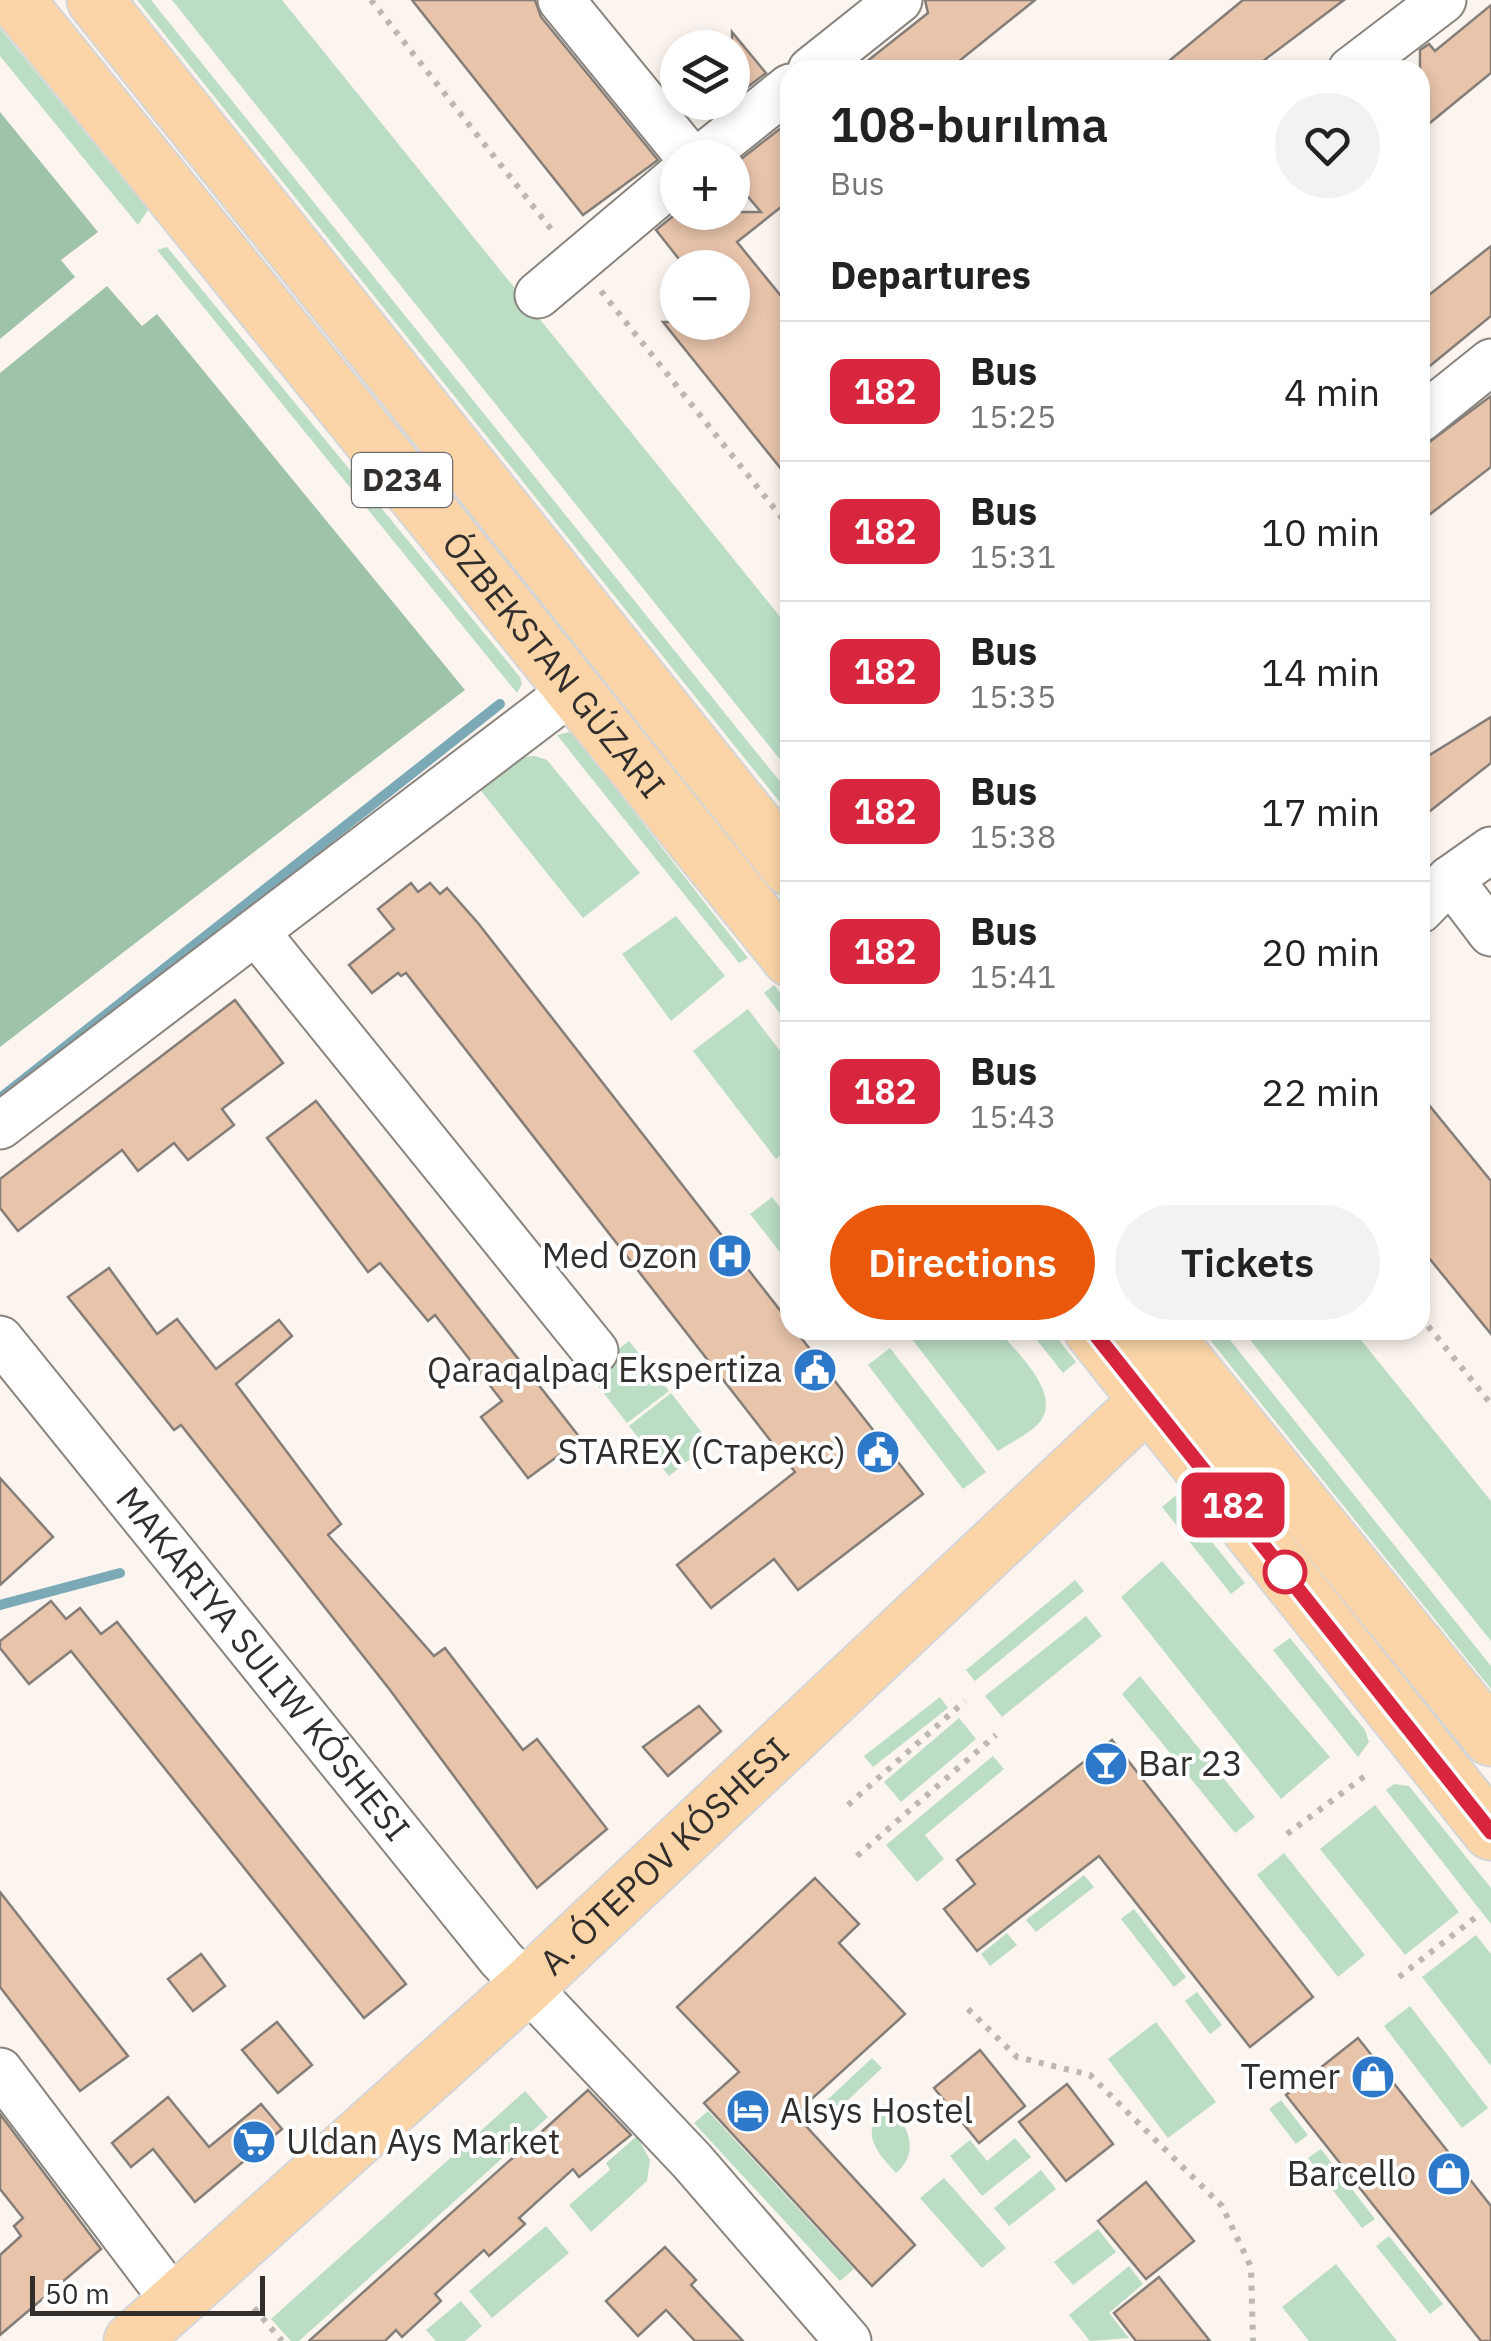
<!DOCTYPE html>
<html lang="en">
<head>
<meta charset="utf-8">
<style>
  :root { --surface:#fff; --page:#f2f2f2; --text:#222; --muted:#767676; --line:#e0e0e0; --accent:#ea580c }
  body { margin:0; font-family:"IBM Plex Sans",sans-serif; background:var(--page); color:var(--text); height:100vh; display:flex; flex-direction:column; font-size:38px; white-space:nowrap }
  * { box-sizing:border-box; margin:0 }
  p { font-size:32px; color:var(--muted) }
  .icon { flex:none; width:55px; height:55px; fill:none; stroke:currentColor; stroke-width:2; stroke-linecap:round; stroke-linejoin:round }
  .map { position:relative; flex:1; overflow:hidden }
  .sheet { position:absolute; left:780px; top:60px; width:650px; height:1280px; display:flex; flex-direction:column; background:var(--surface); border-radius:30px; box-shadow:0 5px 15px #0003 }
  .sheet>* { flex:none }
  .badge { padding:0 20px; border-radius:15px; font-size:35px; line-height:65px }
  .tools { position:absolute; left:660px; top:30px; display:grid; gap:20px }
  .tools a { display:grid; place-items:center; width:90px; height:90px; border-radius:50%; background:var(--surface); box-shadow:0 5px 15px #0003; font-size:50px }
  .scale { position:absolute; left:30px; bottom:25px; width:235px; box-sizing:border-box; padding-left:10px; border:5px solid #312e2c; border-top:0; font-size:28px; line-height:35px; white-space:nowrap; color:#312e2c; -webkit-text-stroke:8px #fff; paint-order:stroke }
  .map>.badge { position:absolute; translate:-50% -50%; box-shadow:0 0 0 5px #fff }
  h2 { padding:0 50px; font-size:38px; line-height:90px }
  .round { display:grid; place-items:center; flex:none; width:105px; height:105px; border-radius:52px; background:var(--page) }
  .head { display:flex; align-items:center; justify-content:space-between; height:170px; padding:0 50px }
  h1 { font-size:48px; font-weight:600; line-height:75px }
  .action { display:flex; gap:20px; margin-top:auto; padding:20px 50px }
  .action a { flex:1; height:115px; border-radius:60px; background:var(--accent); color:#fff; font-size:40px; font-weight:600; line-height:115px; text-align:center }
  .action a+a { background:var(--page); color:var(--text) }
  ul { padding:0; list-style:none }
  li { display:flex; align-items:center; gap:30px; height:140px; padding:0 50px; border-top:2px solid var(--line) }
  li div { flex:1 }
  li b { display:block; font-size:38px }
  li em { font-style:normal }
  li .badge { min-width:110px; font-weight:700; text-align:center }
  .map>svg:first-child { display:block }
  .green { fill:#baddc4 }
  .forest { fill:#9fc3a9 }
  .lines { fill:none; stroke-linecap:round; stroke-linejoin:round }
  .stream { stroke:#7ba9b6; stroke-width:10 }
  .building { fill:#e8c4ab; stroke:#847d78; stroke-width:2.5 }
  .minor-casing { stroke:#8a847e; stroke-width:49 }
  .major-casing { stroke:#d6d5d5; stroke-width:59 }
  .path { stroke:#bcb7b2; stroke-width:6; stroke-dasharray:5 8; stroke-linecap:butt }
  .minor { stroke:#fff; stroke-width:45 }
  .major { stroke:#fbd5a7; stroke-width:55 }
  .line-casing { stroke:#fff; stroke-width:22 }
  .line { stroke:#d7263d; stroke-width:15 }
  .stop-dot { fill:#fff; stroke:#d7263d; stroke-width:5 }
  .labels { text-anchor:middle; stroke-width:8; stroke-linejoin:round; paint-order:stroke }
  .shield { fill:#fff; stroke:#6f6d6b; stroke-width:2.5 }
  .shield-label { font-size:32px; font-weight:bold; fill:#312e2c }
  .street-label { font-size:35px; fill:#312e2c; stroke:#fff }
  .poi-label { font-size:35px; fill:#312e2c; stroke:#fff; text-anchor:end }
</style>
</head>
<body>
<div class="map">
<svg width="1491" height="2341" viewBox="0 0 1491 2341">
  <rect width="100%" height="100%" fill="#fcf5ef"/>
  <g class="green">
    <path d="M137 0H151L790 794V815Z"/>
    <path d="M172 0H282L790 629V772Z"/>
    <path d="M0 28 148 210 138 225 0 56Z"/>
    <path d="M167 247 520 677 522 684 517 693 157 250Z"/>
    <path d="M569 732 574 735 748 958 739 963 557 735Z"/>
    <path d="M535 756 547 760 640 873 583 918 478 787 519 757Z"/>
    <path d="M676 916 725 976 671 1021 622 954Z"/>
    <path d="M774 985 790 1005V1026L764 993Z"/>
    <path d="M748 1009 790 1064V1148L776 1159 693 1051Z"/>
    <path d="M772 1197 790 1220V1265L750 1214Z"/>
    <path d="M905 1330H998C1016 1352 1065 1395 1038 1424 1027 1435 1010 1443 998 1451Z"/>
    <path d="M1029 1330H1051L1076 1362 1063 1373Z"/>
    <path d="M1202 1330H1222L1491 1666V1689Z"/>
    <path d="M1242 1330H1353L1491 1501V1641Z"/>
    <path d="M629 1341 669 1391 627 1423 588 1373Z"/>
    <path d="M890 1348 986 1472 963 1489 868 1365Z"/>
    <path d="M671 1393 710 1443 669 1476 629 1426Z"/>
    <path d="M1175 1496 1245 1583 1231 1594 1162 1507Z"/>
    <path d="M1162 1561 1330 1757 1281 1799 1121 1597Z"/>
    <path d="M1075 1580 1084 1591 975 1681 966 1670Z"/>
    <path d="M1086 1616 1102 1636 1002 1717 985 1696Z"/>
    <path d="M1290 1638 1365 1730 1369 1742 1358 1757 1273 1650Z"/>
    <path d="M1140 1676 1255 1817 1235 1833 1122 1694Z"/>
    <path d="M940 1697 948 1708 873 1767 864 1756Z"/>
    <path d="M959 1718 976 1739 901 1802 884 1782Z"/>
    <path d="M993 1756 1004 1769 925 1835 944 1859 917 1882 886 1845Z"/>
    <path d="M1394 1784 1409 1786 1491 1888V1924L1386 1790Z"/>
    <path d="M1375 1805 1459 1912 1405 1955 1320 1849Z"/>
    <path d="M1284 1853 1365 1955 1338 1977 1257 1875Z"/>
    <path d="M1084 1875 1094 1887 1036 1932 1026 1920Z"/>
    <path d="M1134 1909 1186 1977 1174 1987 1121 1919Z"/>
    <path d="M1007 1933 1017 1945 990 1966 981 1954Z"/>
    <path d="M1476 1935 1491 1954V2066L1422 1977Z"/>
    <path d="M1197 1992 1222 2025 1210 2034 1185 2001Z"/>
    <path d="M1410 2006 1488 2108 1462 2128 1384 2026Z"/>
    <path d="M1156 2022 1216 2102 1168 2138 1108 2059Z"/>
    <path d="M872 2058 882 2068 833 2114 823 2104Z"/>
    <path d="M525 2091 548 2117 299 2341H291L271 2319Z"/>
    <path d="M1281 2100 1308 2135 1296 2144 1269 2109Z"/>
    <path d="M887 2101C905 2122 923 2150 896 2173 871 2146 861 2132 887 2101Z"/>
    <path d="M708 2111 854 2269 840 2281 694 2123Z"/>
    <path d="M637 2136 650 2160 647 2181 591 2232 569 2205 610 2170 606 2163Z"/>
    <path d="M1015 2138 1031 2157 982 2196 950 2156 970 2140 987 2161Z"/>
    <path d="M1321 2149 1375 2219 1362 2228 1308 2158Z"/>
    <path d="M1041 2170 1056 2189 1009 2226 994 2208Z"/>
    <path d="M944 2178 1006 2248 982 2268 920 2198Z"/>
    <path d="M546 2226 569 2253 492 2318 469 2291Z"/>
    <path d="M1098 2229 1116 2252 1073 2285 1054 2262Z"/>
    <path d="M1389 2236 1443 2304 1430 2314 1376 2246Z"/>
    <path d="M1336 2264 1397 2341H1309L1282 2307Z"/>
    <path d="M1129 2266 1143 2284 1109 2313 1129 2338 1090 2341 1069 2315Z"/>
    <path d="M461 2301 482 2326 465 2341H436L426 2330Z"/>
  </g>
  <g class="forest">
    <path d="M0 112 98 232 61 260 75 277 0 339Z"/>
    <path d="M107 286 142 326 157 314 465 690 0 1047V373Z"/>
  </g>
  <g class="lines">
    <g class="stream">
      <path d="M0 1098 500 704"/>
      <path d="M0 1605 120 1573"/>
    </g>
  </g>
  <g class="building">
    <path d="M412 0H535L541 17 658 160 583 215Z"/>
    <path d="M925 0H1035L948 70H856L928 13Z"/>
    <path d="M1243 0H1344L1251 70H1158Z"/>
    <path d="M1491 5V73L1420 131V50L1429 44 1435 51Z"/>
    <path d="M732 32 766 73 732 99Z"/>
    <path d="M790 121V200L737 242 790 307V480L663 322H732V268H686L656 230 678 212H761L732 178V166Z"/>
    <path d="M1491 246V316L1420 374V302Z"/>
    <path d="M1491 396V467L1420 522V449Z"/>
    <path d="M1491 717V763L1420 819V761Z"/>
    <path d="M411 883 418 892 430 883 440 894 447 888 478 923 790 1323V1330H795L923 1494 798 1590 774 1559 711 1608 677 1565 795 1472 406 973 401 976 398 973 372 993 349 965 394 929 378 909Z"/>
    <path d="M235 1000 283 1063 222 1109 234 1125 188 1160 174 1143 138 1171 122 1150 18 1231 0 1208V1179Z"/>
    <path d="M1420 1094 1491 1181V1334L1420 1247Z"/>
    <path d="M316 1101 581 1439 528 1478 481 1417 502 1401 435 1315 428 1321 380 1263 368 1272 267 1138Z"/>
    <path d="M109 1268 157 1334 177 1319 216 1369 279 1320 292 1336 236 1384 341 1524 328 1535 434 1656 445 1648 523 1750 537 1739 607 1829 537 1888 390 1690 181 1425 174 1430 68 1297Z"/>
    <path d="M0 1478 53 1537 0 1585Z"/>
    <path d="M51 1601 66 1619 80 1608 101 1634 117 1622 406 1984 364 2018 71 1651 29 1684 0 1648V1641Z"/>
    <path d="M699 1706 721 1731 668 1776 643 1747Z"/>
    <path d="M1112 1740 1313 1997 1250 2047 1099 1856 977 1951 944 1909 975 1884 957 1860Z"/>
    <path d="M815 1878 859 1924 839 1943 905 2014 795 2114 915 2245 872 2286 704 2103 739 2072 677 2007Z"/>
    <path d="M0 1892 128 2056 80 2091 0 1987Z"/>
    <path d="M201 1954 225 1986 193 2011 168 1979Z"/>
    <path d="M277 2022 312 2065 278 2093 242 2050Z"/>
    <path d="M1358 2038 1491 2206V2341H1481L1286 2095Z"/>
    <path d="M980 2050 1025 2106 979 2143 934 2088Z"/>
    <path d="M1067 2084 1113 2144 1066 2181 1019 2122Z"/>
    <path d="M588 2090 631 2135 579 2177 573 2169 519 2218 525 2224 489 2256 484 2250 435 2294 441 2301 402 2337 396 2330 385 2341H309Z"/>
    <path d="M168 2097 209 2147 261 2104 282 2129 195 2202 153 2149 131 2167 112 2143Z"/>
    <path d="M0 2114 101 2249 0 2335V2255L21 2236 14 2226 23 2218 0 2189Z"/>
    <path d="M1146 2182 1194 2241 1146 2279 1098 2221Z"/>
    <path d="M665 2247 696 2280 691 2285 743 2341H695L666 2310 638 2336 606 2301Z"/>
    <path d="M1159 2277 1210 2341H1136L1114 2313Z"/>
  </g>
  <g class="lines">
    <defs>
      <g id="minor">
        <path d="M561 0 690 158"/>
        <path d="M811 70 899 0"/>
        <path d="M1351 70 1443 0"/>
        <path d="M701 158 790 87"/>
        <path d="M538 295 678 177"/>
        <path d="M1420 419 1491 362"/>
        <path d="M1450 879 1491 933"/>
        <path d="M1420 910 1450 879 1491 850"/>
        <path d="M256 932 595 1351"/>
        <path d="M0 1126 573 690"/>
        <path id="s1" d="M0 1339 501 1959 692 2161 848 2341"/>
        <path d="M0 2071 174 2301"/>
      </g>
      <g id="major">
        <path id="s2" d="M16 0 790 958"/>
        <path d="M95 0 790 868"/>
        <path d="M1092 1330 1491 1832"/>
        <path d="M1160 1330 1491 1738"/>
        <path id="s3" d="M132 2341 526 1987 1187 1364"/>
      </g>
    </defs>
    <use href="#minor" class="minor-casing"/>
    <use href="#major" class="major-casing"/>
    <g class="path">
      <path d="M371 0 555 234"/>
      <path d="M601 291 790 528"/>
      <path d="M1420 1316 1491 1404"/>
      <path d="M848 1805 965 1701"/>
      <path d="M1287 1834 1365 1776"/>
      <path d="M857 1856 996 1735"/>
      <path d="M1399 1977 1476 1917"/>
      <path d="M968 2009 1017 2057 1090 2075 1222 2206 1251 2267 1253 2341"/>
      <path d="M254 2308 282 2341"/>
    </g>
    <use href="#minor" class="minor"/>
    <use href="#major" class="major"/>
  </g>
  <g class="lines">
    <defs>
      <path id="line" d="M1092 1330 1491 1832"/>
    </defs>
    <use href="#line" class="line-casing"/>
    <use href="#line" class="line"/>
  </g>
  <defs>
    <symbol id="hospital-disc" viewBox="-11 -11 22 22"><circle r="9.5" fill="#2d78c8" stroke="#fff"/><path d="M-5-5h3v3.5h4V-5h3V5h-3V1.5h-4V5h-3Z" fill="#fff"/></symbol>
    <symbol id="civic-disc" viewBox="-11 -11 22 22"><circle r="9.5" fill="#2d78c8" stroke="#fff"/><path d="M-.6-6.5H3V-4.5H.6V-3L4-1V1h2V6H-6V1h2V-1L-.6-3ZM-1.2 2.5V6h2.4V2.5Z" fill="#fff"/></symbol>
    <symbol id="bar-disc" viewBox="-11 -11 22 22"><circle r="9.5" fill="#2d78c8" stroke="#fff"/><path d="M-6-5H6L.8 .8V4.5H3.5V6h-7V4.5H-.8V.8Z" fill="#fff"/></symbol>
    <symbol id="shop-disc" viewBox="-11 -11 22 22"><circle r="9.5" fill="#2d78c8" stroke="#fff"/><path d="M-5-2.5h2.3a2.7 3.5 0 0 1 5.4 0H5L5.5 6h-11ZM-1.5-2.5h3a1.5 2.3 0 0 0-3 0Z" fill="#fff"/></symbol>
    <symbol id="hotel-disc" viewBox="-11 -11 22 22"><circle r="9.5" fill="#2d78c8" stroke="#fff"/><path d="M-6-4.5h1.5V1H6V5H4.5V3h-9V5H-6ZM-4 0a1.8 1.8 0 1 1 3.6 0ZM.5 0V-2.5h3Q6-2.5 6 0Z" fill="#fff"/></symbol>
    <symbol id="supermarket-disc" viewBox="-11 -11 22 22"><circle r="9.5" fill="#2d78c8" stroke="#fff"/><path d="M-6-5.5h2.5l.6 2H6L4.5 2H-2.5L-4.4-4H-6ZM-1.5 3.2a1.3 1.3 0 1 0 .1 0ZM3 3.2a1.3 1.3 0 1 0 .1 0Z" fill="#fff"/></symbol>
  </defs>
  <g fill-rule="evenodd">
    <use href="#hospital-disc" x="705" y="1231" width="50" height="50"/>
    <use href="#civic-disc" x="790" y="1345" width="50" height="50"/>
    <use href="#civic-disc" x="853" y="1427" width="50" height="50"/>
    <use href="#bar-disc" x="1081" y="1739" width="50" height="50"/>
    <use href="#shop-disc" x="1348" y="2052" width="50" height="50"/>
    <use href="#hotel-disc" x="723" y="2086" width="50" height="50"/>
    <use href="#supermarket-disc" x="229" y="2117" width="50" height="50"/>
    <use href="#shop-disc" x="1424" y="2149" width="50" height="50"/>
  </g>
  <circle class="stop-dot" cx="1285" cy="1572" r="20"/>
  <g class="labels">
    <rect class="shield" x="352" y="453" width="100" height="54" rx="8"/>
    <g class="shield-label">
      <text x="402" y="491">D234</text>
    </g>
    <g class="street-label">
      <text dy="12" stroke="none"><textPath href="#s2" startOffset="855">ÓZBEKSTAN GÚZARI</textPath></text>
      <text dy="12" stroke="none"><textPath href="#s1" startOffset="418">MAKARIYA SULIW KÓSHESI</textPath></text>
      <text dy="12" stroke="none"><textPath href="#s3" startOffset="720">A. ÓTEPOV KÓSHESI</textPath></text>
    </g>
    <g class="poi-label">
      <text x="698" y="1268">Med Ozon</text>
      <text x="782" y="1382">Qaraqalpaq Ekspertiza</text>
      <text x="846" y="1464">STAREX (Старекс)</text>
      <text x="1138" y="1776" text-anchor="start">Bar 23</text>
      <text x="1340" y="2089">Temer</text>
      <text x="780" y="2123" text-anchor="start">Alsys Hostel</text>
      <text x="286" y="2154" text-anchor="start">Uldan Ays Market</text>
      <text x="1416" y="2186">Barcello</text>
    </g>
  </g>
</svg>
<div class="tools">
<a><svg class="icon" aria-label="layers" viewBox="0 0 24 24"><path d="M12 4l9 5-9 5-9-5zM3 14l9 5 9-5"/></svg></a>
<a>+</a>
<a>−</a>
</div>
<div class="scale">50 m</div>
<b class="badge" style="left:1233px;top:1505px;background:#d7263d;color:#fff">182</b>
<section class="sheet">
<div class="head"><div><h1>108-burılma</h1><p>Bus</p></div><a class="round"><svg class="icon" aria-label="heart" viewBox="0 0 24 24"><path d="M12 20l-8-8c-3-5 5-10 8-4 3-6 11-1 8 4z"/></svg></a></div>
<h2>Departures</h2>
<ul>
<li><span class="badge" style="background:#d7263d;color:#fff">182</span><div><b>Bus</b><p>15:25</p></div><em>4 min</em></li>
<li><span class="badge" style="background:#d7263d;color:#fff">182</span><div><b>Bus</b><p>15:31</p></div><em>10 min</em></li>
<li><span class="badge" style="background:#d7263d;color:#fff">182</span><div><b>Bus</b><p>15:35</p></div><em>14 min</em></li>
<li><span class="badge" style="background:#d7263d;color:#fff">182</span><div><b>Bus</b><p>15:38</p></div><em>17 min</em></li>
<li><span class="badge" style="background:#d7263d;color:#fff">182</span><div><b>Bus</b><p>15:41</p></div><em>20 min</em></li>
<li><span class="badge" style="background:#d7263d;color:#fff">182</span><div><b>Bus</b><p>15:43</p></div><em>22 min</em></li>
</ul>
<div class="action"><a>Directions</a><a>Tickets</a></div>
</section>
</div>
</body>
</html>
